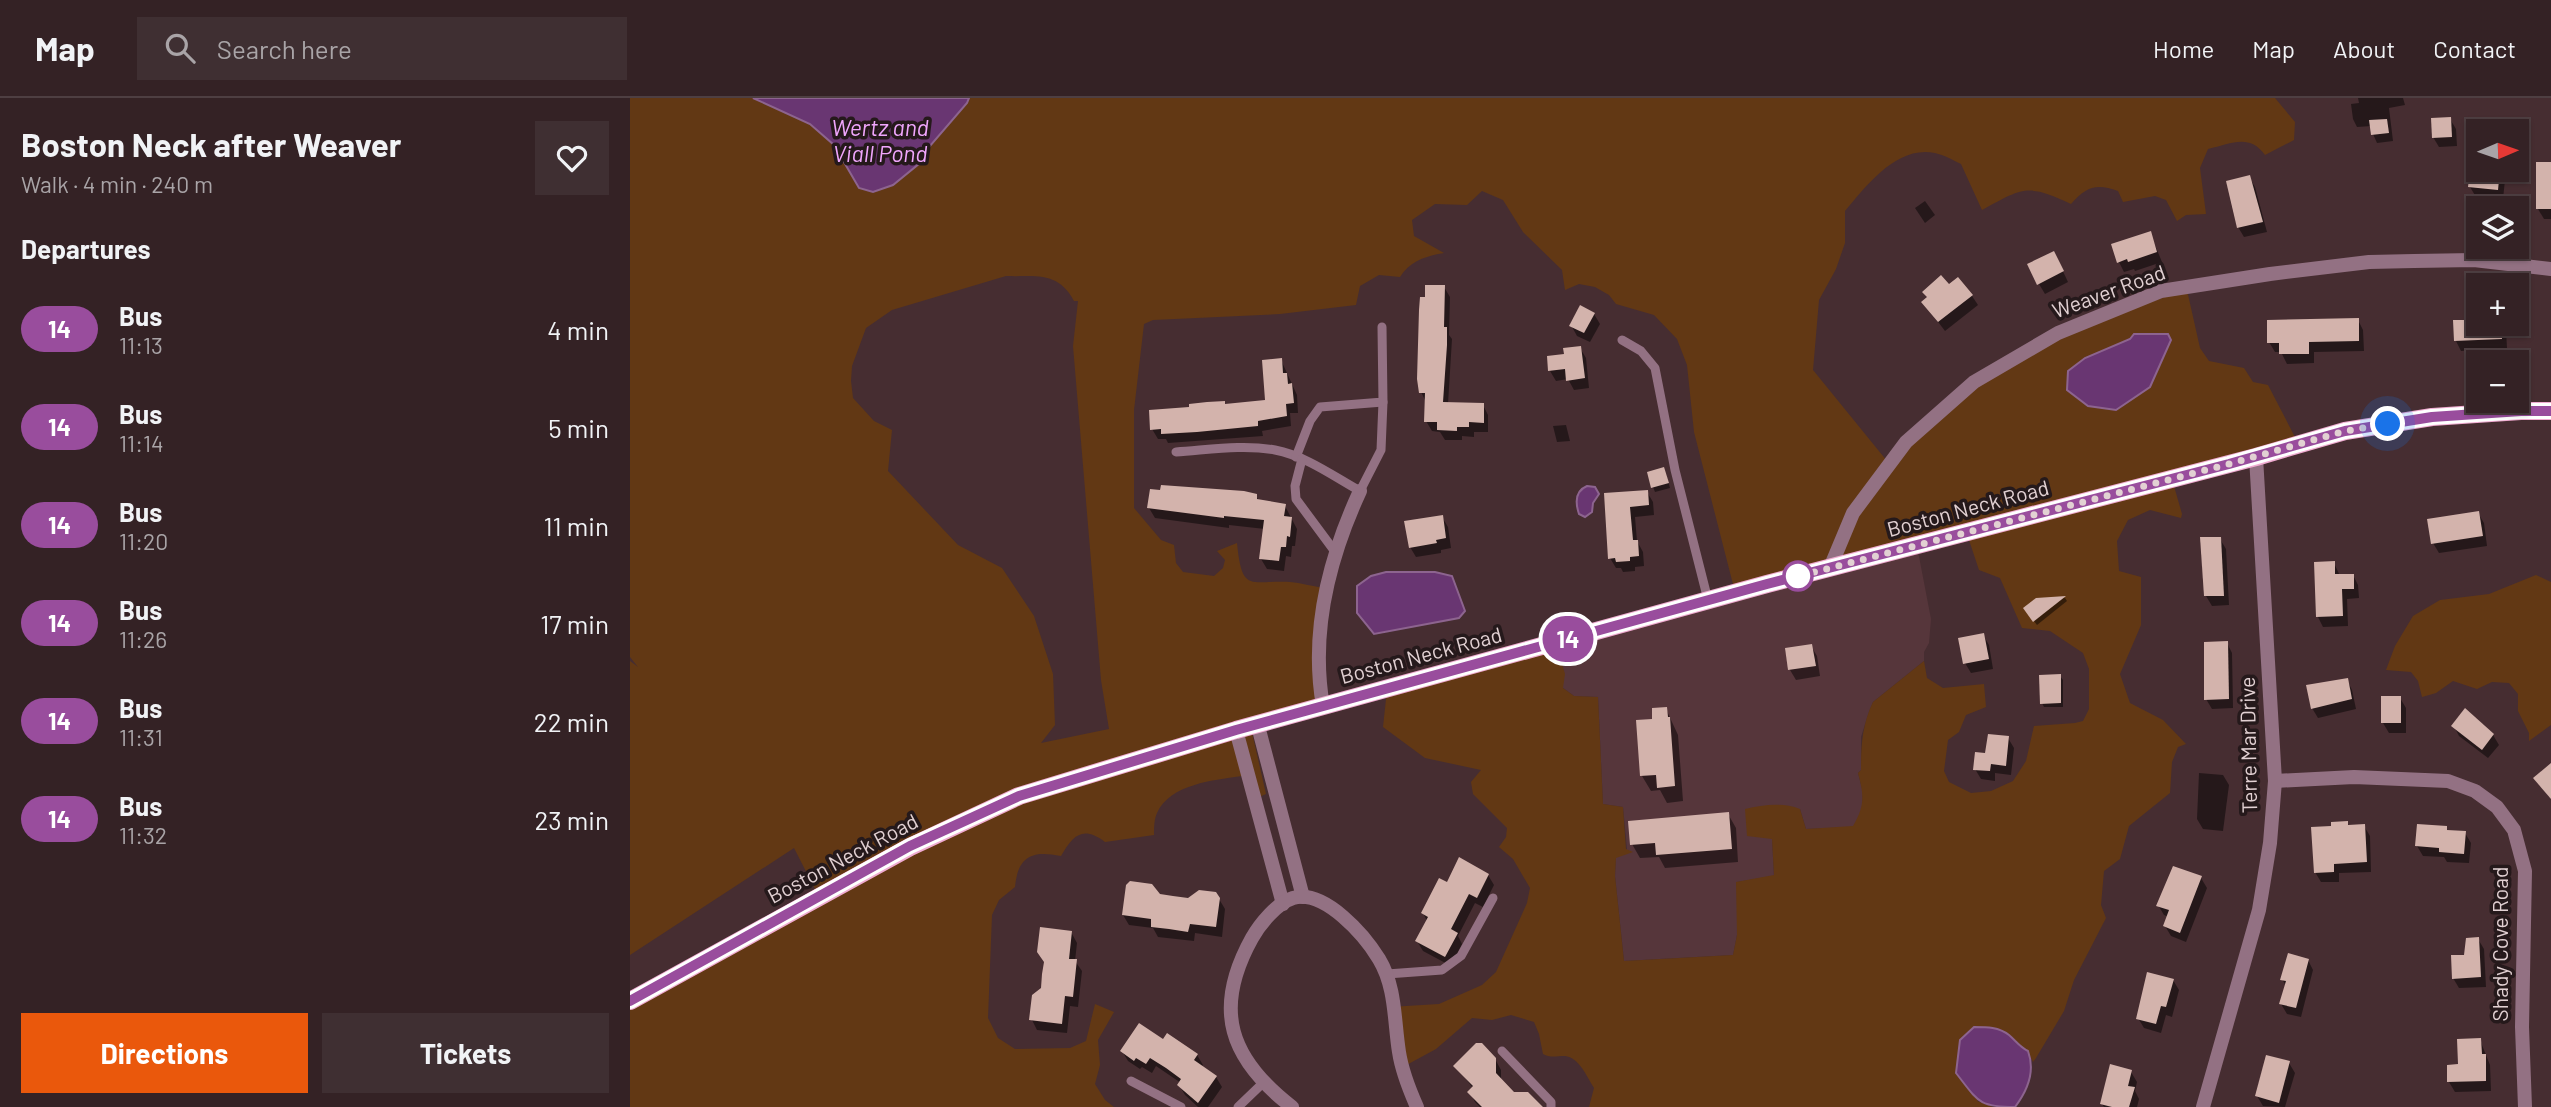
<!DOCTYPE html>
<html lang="en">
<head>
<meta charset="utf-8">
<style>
  :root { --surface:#342225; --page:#3f2f32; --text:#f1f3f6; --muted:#a9a4a7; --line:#4e3f42; --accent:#ea580c }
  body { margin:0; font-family:Barlow,sans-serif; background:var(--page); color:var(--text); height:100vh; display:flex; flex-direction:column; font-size:26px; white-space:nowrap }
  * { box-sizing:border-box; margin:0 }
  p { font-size:23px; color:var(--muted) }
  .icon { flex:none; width:38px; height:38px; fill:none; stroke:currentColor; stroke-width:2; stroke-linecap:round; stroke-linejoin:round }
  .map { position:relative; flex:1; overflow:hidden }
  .drawer { display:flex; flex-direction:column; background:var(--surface); width:630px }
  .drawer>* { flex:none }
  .badge { padding:0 14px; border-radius:23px; font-size:24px; line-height:46px }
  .needle { width:46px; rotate:88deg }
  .fabs { position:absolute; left:1836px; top:21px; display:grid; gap:14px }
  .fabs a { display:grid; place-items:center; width:63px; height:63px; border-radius:0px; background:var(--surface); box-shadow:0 2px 5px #0004,0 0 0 2px var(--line); font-size:35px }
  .you { position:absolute; width:35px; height:35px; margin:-18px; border:5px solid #fff; border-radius:50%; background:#1a73e8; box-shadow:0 0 0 10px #1a73e833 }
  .map>.badge { position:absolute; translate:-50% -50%; box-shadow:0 0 0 4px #fff }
  h2 { padding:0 21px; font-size:26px; line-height:63px }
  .round { display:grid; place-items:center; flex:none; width:74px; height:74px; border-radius:0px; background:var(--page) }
  .overview { display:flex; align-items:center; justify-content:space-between; height:119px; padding:0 21px }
  h1 { font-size:33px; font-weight:700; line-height:52px }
  .cta { display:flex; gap:14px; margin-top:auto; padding:14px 21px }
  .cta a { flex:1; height:80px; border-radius:0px; background:var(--accent); color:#fff; font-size:28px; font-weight:700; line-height:80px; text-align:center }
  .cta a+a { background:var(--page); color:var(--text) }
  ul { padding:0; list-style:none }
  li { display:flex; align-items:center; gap:21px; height:98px; padding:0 21px }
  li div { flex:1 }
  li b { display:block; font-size:26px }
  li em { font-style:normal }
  li .badge { min-width:77px; font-weight:700; text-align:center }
  header { display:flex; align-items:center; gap:42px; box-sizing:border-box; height:98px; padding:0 35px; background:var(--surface); border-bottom:2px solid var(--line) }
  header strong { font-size:33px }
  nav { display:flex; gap:38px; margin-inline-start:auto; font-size:24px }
  .search { width:490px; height:63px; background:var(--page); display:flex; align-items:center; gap:18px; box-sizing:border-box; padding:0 24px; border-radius:0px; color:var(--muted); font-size:26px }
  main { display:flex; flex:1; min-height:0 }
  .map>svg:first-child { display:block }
  .built { fill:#56363b }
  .green { fill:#623814; fill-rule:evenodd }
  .water { fill:#693672; stroke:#8d648f; stroke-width:2 }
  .shadow { fill:#0007 }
  .building { fill:#d3b3ac }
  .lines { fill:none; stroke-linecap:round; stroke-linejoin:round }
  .service { stroke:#937183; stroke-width:9 }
  .minor { stroke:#937183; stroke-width:14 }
  .primary { stroke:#f0abd1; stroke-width:18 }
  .line-casing { stroke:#fff; stroke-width:16 }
  .line { stroke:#994d9d; stroke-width:10 }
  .walk { stroke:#e2d1d3; stroke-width:7; stroke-dasharray:0 12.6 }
  .stop-dot { fill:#fff; stroke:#994d9d; stroke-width:3.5 }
  .labels { text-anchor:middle; stroke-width:7; stroke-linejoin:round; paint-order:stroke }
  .street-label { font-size:21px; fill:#e2d1d3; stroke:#25191b }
  .water-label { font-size:23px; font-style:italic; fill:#f0a6fd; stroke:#25191b }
</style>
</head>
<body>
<header>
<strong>Map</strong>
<div class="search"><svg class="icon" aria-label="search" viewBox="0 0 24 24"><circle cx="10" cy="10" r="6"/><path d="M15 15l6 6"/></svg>Search here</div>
<nav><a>Home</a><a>Map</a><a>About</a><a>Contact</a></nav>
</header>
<main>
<section class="drawer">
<div class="overview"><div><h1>Boston Neck after Weaver</h1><p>Walk · 4 min · 240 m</p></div><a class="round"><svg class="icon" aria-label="heart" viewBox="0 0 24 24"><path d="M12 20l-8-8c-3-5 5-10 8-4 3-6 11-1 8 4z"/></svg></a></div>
<h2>Departures</h2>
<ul>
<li><span class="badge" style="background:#994d9d;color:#fff">14</span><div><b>Bus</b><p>11:13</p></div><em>4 min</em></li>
<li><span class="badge" style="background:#994d9d;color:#fff">14</span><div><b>Bus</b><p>11:14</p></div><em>5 min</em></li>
<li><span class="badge" style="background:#994d9d;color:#fff">14</span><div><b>Bus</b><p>11:20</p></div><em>11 min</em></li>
<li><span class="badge" style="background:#994d9d;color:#fff">14</span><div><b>Bus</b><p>11:26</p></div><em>17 min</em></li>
<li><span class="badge" style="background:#994d9d;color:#fff">14</span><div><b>Bus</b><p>11:31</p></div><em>22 min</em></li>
<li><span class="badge" style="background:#994d9d;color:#fff">14</span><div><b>Bus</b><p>11:32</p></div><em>23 min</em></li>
</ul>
<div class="cta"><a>Directions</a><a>Tickets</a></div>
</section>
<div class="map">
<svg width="1921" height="1009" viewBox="0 0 1921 1009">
  <rect width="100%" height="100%" fill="#462d31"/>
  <path class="built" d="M1287 448 1301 521 1299 545 1294 554V563L1243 604 1239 614 1231 639V672L1228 675 1233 694 1232 714 1223 729 1176 731 1170 711 1142 740 1144 778 1107 784V837L1103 857 994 863 985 778 986 759 997 751 993 709 973 706 968 599 944 598 933 590 925 544Z"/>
  <g class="green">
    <path d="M0 0H123L180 25 204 47 229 90 290 65 298 49 339 0H1645L1665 24 1664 42 1635 57C1619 35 1601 46 1578 51L1570 70 1576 116 1556 117 1547 123 1536 102 1525 98 1493 104 1488 93C1466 85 1456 89 1441 106 1397 85 1393 90 1352 112L1331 66C1323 62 1314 57 1305 55 1267 47 1237 87 1215 113V145L1206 171 1189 202 1183 272 1257 363 1346 282 1429 233 1557 192 1570 250 1579 263 1614 270 1623 284 1638 287 1667 343 1542 381 1552 416 1551 420 1520 412 1498 422 1487 443 1489 473 1511 479V527L1490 576 1500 605 1533 622 1556 646 1548 649 1542 664 1540 695 1499 728 1490 761 1474 773 1471 807 1476 820 1444 882 1434 913 1406 960 1403 964C1398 952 1388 948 1380 938L1347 1003 1363 1009H959L964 990C957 979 949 959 935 958 926 958 920 960 913 956L909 936 904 924 881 917 862 922 842 920 806 951 771 970 760 909 809 906 852 887 866 874 897 805 900 790 883 761 869 749 876 739 877 730 843 696 841 684 851 672 795 660 753 629 757 592 926 545 935 576 933 590 944 598 968 599 973 706 993 709 996 751 1003 754 986 760 985 778 994 863 1103 857 1107 837 1106 784 1144 777 1142 741 1117 738 1115 711C1134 707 1151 704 1170 711L1176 731 1223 728C1235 708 1234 697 1228 675L1231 672C1231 648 1232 627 1243 604L1294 563 1297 580 1313 590 1354 586 1356 609 1336 617 1329 634 1318 642 1314 673 1319 684 1341 695 1361 693 1383 683 1396 663 1404 628 1445 625 1453 623 1459 611V571L1453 555 1420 533 1392 530 1370 480 1349 472 1337 436 1105 494 1064 334 1057 267 1047 241 1024 217 986 206 979 197 965 189 949 186 935 192 932 172 893 134 873 102 852 93 837 107 805 106 782 122 784 138 814 155C796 158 780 163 770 179L749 177 730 188 726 207 650 216 523 222 514 226 504 312V410L531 442 544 447 546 465 553 474 584 478 593 470 595 462 587 453 607 445C612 496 620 482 660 484 671 485 682 488 693 490L691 603 620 626 636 696 629 699 612 678C584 682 540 686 527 715 524 721 524 731 524 737L475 744C452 727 443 738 431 758 402 752 388 758 385 789L369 802 362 817 358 920 368 940 385 951 440 950 456 943 465 906 484 914 468 942 470 967 465 986 475 1002 484 1009H0V898L185 791 164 750 0 857V563L8 569 0 559ZM376 178C406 179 428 173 444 203H448L443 248 471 582 479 631 411 645 425 627 423 576 404 518 372 470 328 447 258 373 262 332 244 323 223 300 221 283 222 268 236 230 262 212Z"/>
    <path d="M1906 477 1921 484V627L1899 643V635L1888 613V596L1879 585 1862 584 1847 591 1823 583 1806 595 1792 599 1788 583 1781 574 1756 572 1765 548 1783 518 1810 502 1859 496Z"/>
  </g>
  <g class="water">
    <path d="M123 0H339L337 5 299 49 290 65 263 87 243 94 229 90 204 47 180 26Z"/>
    <path d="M1504 236H1538L1541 242 1520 289 1486 312 1458 308 1437 292 1438 273 1455 260 1500 241Z"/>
    <path d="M957 388 965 389 969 396 963 405 962 414 955 419 949 416C945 404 945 393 957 388Z"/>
    <path d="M756 474H805L822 478 835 513 829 520 744 536 727 515V488L741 478Z"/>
    <path d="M1344 929C1357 929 1369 929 1379 937 1386 943 1390 949 1398 953 1405 972 1398 992 1385 1009 1348 1009 1348 1003 1326 975L1330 942Z"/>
  </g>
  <g class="shadow">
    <path d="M1728 0H1773L1775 7 1759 10 1763 43 1747 45 1743 36 1742 28 1727 29 1723 21 1721 6 1729 5Z"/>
    <path d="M1820 21 1826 31 1827 48 1809 49 1803 39Z"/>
    <path d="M1921 68V121H1914L1908 111Z"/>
    <path d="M1842 69 1848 72H1869L1875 82 1873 101 1846 99 1840 89Z"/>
    <path d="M1619 79 1625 89 1637 134 1614 139 1608 129Z"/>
    <path d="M1295 103 1305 117 1295 125 1285 110Z"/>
    <path d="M1520 135 1532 164 1505 173 1504 171 1494 174 1489 164Z"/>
    <path d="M1429 165 1438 184 1415 196 1409 186Z"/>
    <path d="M814 189 820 199 819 237 822 241 818 306 853 307 858 317V334H844V339L832 338V342H815L810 334 802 333 796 323V304L791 294 797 200Z"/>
    <path d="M1319 189 1342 198 1348 207 1315 233 1293 204Z"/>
    <path d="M964 216 970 226 960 244 947 238 941 227Z"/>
    <path d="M1728 222 1733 232 1734 253 1684 254V265L1657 266 1651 254H1645L1639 244Z"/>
    <path d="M1848 223V226H1873L1876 232 1877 250 1831 253 1826 243Z"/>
    <path d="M950 250 956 260 959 290 944 292 938 281 926 283 920 273 936 257Z"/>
    <path d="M651 262 667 297 668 315H660L661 328 632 333 633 338 538 345 536 341H528L522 331 595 308 637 304Z"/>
    <path d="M936 327 940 343 927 344 923 328Z"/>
    <path d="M1036 376 1040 390 1025 394 1023 389Z"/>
    <path d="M1017 394 1023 404 1024 417 1005 419 1007 443 1013 454 1014 468 1005 469V473L993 474 991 470H986L980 460 976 397Z"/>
    <path d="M626 398 629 403 655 408 667 431 665 448H662L661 459 656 458 654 473 637 471 631 461 635 431 599 427V430L525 420 519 410Z"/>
    <path d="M1848 415 1854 425 1857 448 1809 455 1803 445Z"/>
    <path d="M812 419 818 429 821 450 811 452V455L786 459 780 449Z"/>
    <path d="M1590 441 1596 451 1599 507 1582 508 1576 498Z"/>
    <path d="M1704 465 1710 478 1723 477 1728 487 1729 500 1717 501 1718 528 1693 529 1688 519Z"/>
    <path d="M1435 500 1437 503 1407 527 1398 515 1407 502Z"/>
    <path d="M1353 537 1359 547 1363 571 1341 575 1335 565Z"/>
    <path d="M1597 545 1602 555 1603 610 1582 611 1576 601Z"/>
    <path d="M1181 548 1187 558 1190 578 1166 582 1160 572 1157 552Z"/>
    <path d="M1430 578 1433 582V609H1414L1412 605Z"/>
    <path d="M1717 582 1722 592 1726 611 1688 620 1682 610Z"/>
    <path d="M1770 600 1776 610V635H1759L1753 625Z"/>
    <path d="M1036 611 1048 637 1053 703 1037 705 1030 692 1021 693 1012 678Z"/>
    <path d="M1824 628 1863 637 1869 647 1858 660 1829 638Z"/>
    <path d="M1378 640 1384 650 1381 677 1365 675V683L1351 681 1345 671 1356 657Z"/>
    <path d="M1569 675 1593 677 1599 687 1593 733 1573 731 1567 721Z"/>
    <path d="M1098 716 1106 730 1108 764 1035 770 1029 759 1010 760 1002 746Z"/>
    <path d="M1717 725 1720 729 1734 728 1740 738 1741 774 1709 775V784H1691L1685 774Z"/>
    <path d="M1816 730 1818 733 1835 735 1841 745 1839 765 1817 764 1814 759 1793 758 1787 748Z"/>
    <path d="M858 777 864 787 853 809 845 805 828 838 832 846 821 868 793 853 787 843 797 823 793 815 817 786Z"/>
    <path d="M1571 780 1577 790 1556 844 1541 838 1535 828 1539 819 1534 817 1528 807Z"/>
    <path d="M529 798 558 802 589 801 595 811 592 839 565 835 564 843 528 839 523 830 499 827 493 817Z"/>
    <path d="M441 834 447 845 445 863 452 873 448 909 440 908 437 935 407 932 402 922 412 891 415 865Z"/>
    <path d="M1848 841 1854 851 1856 889 1829 890 1823 880Z"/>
    <path d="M1678 862 1683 872 1671 919 1657 916 1651 906 1656 888 1652 881Z"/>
    <path d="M1543 882 1549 892 1542 919 1536 917 1531 935 1514 930 1508 920Z"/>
    <path d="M1850 942 1860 967 1861 993 1825 994 1819 984Z"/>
    <path d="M533 943 567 957 573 967 571 969 586 979 592 989 578 1009H568L555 997 549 987 551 985 526 968 522 975 512 969 510 971 498 963 492 953Z"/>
    <path d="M865 961 871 972V982L884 995 910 1009H850L845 1004 840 994 843 990 826 968Z"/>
    <path d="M1659 965 1665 975 1655 1009 1633 1008 1627 998Z"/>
    <path d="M1501 974 1507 984 1505 993 1509 1001 1507 1009H1474L1472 1006Z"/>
  </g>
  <g class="building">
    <path d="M1821 19 1822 39 1802 40 1801 20Z"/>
    <path d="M1757 21 1759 35 1741 37 1739 22Z"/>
    <rect x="1906" y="64" width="15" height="47"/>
    <path d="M1840 72H1870L1868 92 1838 89Z"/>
    <path d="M1620 77 1633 124 1607 130 1596 83Z"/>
    <path d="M1521 133 1527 154 1498 164 1497 161 1487 165 1481 146Z"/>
    <path d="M1424 153 1434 173 1407 187 1397 166Z"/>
    <path d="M1311 177 1319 186 1328 179 1343 197 1308 224 1291 204 1297 199 1292 194Z"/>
    <path d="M795 187H815L814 229H817V247L813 304 854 305V325L839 324V329H827V333L807 332V324H794L795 295H789L787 281 789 212 790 199H795Z"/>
    <path d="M950 207 965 215 954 235 939 228Z"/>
    <path d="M1729 220V243L1679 244V256H1649V245H1637V222Z"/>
    <path d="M1823 222H1848V226H1871L1872 241 1824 243Z"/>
    <path d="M951 248 955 280 936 283 935 271 918 273 917 258 934 256 933 250Z"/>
    <path d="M652 260 653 275H657L658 286 662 285 664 305 656 306 657 318 628 323V328L567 334 531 336V331L520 332 519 312 559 309V306L577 304 595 303V306L635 302 632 262Z"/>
    <path d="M1034 369 1039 385 1021 390 1017 374Z"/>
    <path d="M531 387 614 393 627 396V401L656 406 654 418 662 419 660 439 657 438 656 449H651L649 463 629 461 634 422 594 418V420L517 410 520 391 530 392Z"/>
    <path d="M1018 392 1019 407 1000 409 1003 442H1008L1009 458 1000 459V463L986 464 985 460 978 461 974 395Z"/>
    <path d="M1849 413 1853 438 1801 446 1797 421Z"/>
    <path d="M813 417 816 440 806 442 807 445 779 450 774 423Z"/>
    <path d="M1570 439H1591L1594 498H1574Z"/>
    <path d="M1705 463V476H1724V491H1712L1713 518 1686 519 1684 464Z"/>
    <path d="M1436 498 1403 524 1393 510 1406 500Z"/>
    <path d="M1354 535 1359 561 1333 566 1328 540Z"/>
    <path d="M1598 543 1599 601 1574 602V544Z"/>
    <path d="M1182 546 1186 568 1158 572 1155 550Z"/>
    <path d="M1431 576V605L1410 606 1409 577Z"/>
    <path d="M1718 580 1722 601 1681 611 1676 587Z"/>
    <rect x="1751" y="598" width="20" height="27"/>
    <path d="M1037 609 1038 619H1040L1045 688 1027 690 1026 677 1010 678 1006 622 1022 621V610Z"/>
    <path d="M1835 610 1864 636 1852 652 1821 628Z"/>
    <path d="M1358 636 1379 638 1376 668 1361 666 1360 673 1343 672 1345 654 1355 655Z"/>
    <path d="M1921 665V701L1903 680Z"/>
    <path d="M1099 714 1102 751 1026 757 1025 745 1000 747 998 723Z"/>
    <path d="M1718 723V727L1735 726 1737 764 1704 766V774L1684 775 1681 729 1701 728V724Z"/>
    <path d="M1787 726 1817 728V732L1836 733 1834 756 1809 754V750L1785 748Z"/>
    <path d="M829 759 859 776 847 800 839 796 821 831 828 835 815 859 785 843 798 819 791 815 809 780 817 784Z"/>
    <path d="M1543 768 1572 778 1550 835 1533 828 1539 812 1526 808Z"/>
    <path d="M500 783 522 786 530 796 543 798 558 800 569 792 586 794 590 800 586 829 560 826 558 834 539 831 521 829V821L492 817 496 787Z"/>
    <path d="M410 829 442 833 439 861H447L443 899 435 898 432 926 399 922 402 897 411 890 412 876 414 864 407 854Z"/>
    <path d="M1849 839 1851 879 1822 881 1821 857H1834L1836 840Z"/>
    <path d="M1658 855 1679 861 1666 910 1649 906 1656 883 1650 882Z"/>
    <path d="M1517 874 1544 881 1536 909 1531 908 1526 926 1506 921Z"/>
    <path d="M509 925 533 941 537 935 568 956 564 962 587 978 568 1005 547 987 551 981 536 970 520 960 516 966 506 960 504 963 490 953Z"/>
    <path d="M1851 940 1852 956H1856V983L1817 984V967L1828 966 1827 941Z"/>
    <path d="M846 945H852L866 960V975L884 994H898L913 1009H852L837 994 843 988 823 968Z"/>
    <path d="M1636 957 1660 963 1649 1005 1625 998Z"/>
    <path d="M1480 966 1502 972 1498 988 1505 989 1499 1009H1482L1470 1006Z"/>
  </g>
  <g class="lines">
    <g class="service">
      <path d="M992 242 1011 253 1025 270 1045 372 1078 502"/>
      <path d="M546 354C578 352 613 346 645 352 676 358 703 378 730 393L751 352 753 304"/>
      <path d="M666 359 680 323 690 309 753 304 752 229"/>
      <path d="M672 361 665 388 666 401 706 455"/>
      <path d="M757 876 812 872 831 858 863 800"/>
      <path d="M872 953 921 1004V1009"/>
      <path d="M501 983 551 1009"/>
      <path d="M608 1009 634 984"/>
    </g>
    <g class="minor">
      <path d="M1200 470 1223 415 1276 344 1344 284 1428 235 1531 193 1640 176 1739 164 1784 163 1844 162 1921 171"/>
      <path d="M693 608C680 534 699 460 730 393"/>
      <path d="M628 628 673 799"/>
      <path d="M606 632 653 806"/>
      <path d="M1645 683 1724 679 1818 683 1845 693 1867 709 1884 732 1895 773 1892 929 1895 1009"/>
      <path d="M662 1009C600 961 582 912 622 840 630 826 647 805 663 800 695 791 735 838 749 861 766 889 764 923 769 954 772 974 779 991 787 1009"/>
      <path d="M1573 1009 1629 812 1640 745 1645 683 1626 359"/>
    </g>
    <path class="primary" d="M0 903 280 749 389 698 606 632 1137 486 1626 359 1715 333 1802 319 1891 313H1921"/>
  </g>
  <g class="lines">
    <defs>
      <path id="line" d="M0 903 280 748 389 698 606 632 1137 486 1599 366 1715 333 1802 319 1891 313H1921"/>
    </defs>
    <use href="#line" class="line-casing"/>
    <use href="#line" class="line"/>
    <path class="walk" d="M1168 478 1158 481 1599 366 1715 333 1758 326"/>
  </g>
  <circle class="stop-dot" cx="1168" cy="478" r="14"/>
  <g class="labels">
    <g class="street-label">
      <text transform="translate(1479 194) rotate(-20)" y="7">Weaver Road</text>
      <text transform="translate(1338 411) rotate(-15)" y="7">Boston Neck Road</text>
      <text transform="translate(791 558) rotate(-15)" y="7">Boston Neck Road</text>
      <text transform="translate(1619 647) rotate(-91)" y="7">Terre Mar Drive</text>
      <text transform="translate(213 761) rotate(-28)" y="7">Boston Neck Road</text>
      <text transform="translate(1871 846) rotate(-90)" y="7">Shady Cove Road</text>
    </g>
    <g class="water-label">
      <text x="250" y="38">Wertz and<tspan x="250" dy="26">Viall Pond</tspan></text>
    </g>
  </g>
</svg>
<div class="fabs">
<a><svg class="needle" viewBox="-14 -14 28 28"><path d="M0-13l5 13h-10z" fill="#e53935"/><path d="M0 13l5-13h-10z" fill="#a9a4a7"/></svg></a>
<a><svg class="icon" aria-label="layers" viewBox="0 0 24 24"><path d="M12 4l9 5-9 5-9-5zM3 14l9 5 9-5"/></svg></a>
<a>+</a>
<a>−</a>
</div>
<div class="you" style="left:1758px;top:326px"></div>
<b class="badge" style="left:938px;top:541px;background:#994d9d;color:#fff">14</b>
</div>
</main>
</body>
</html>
